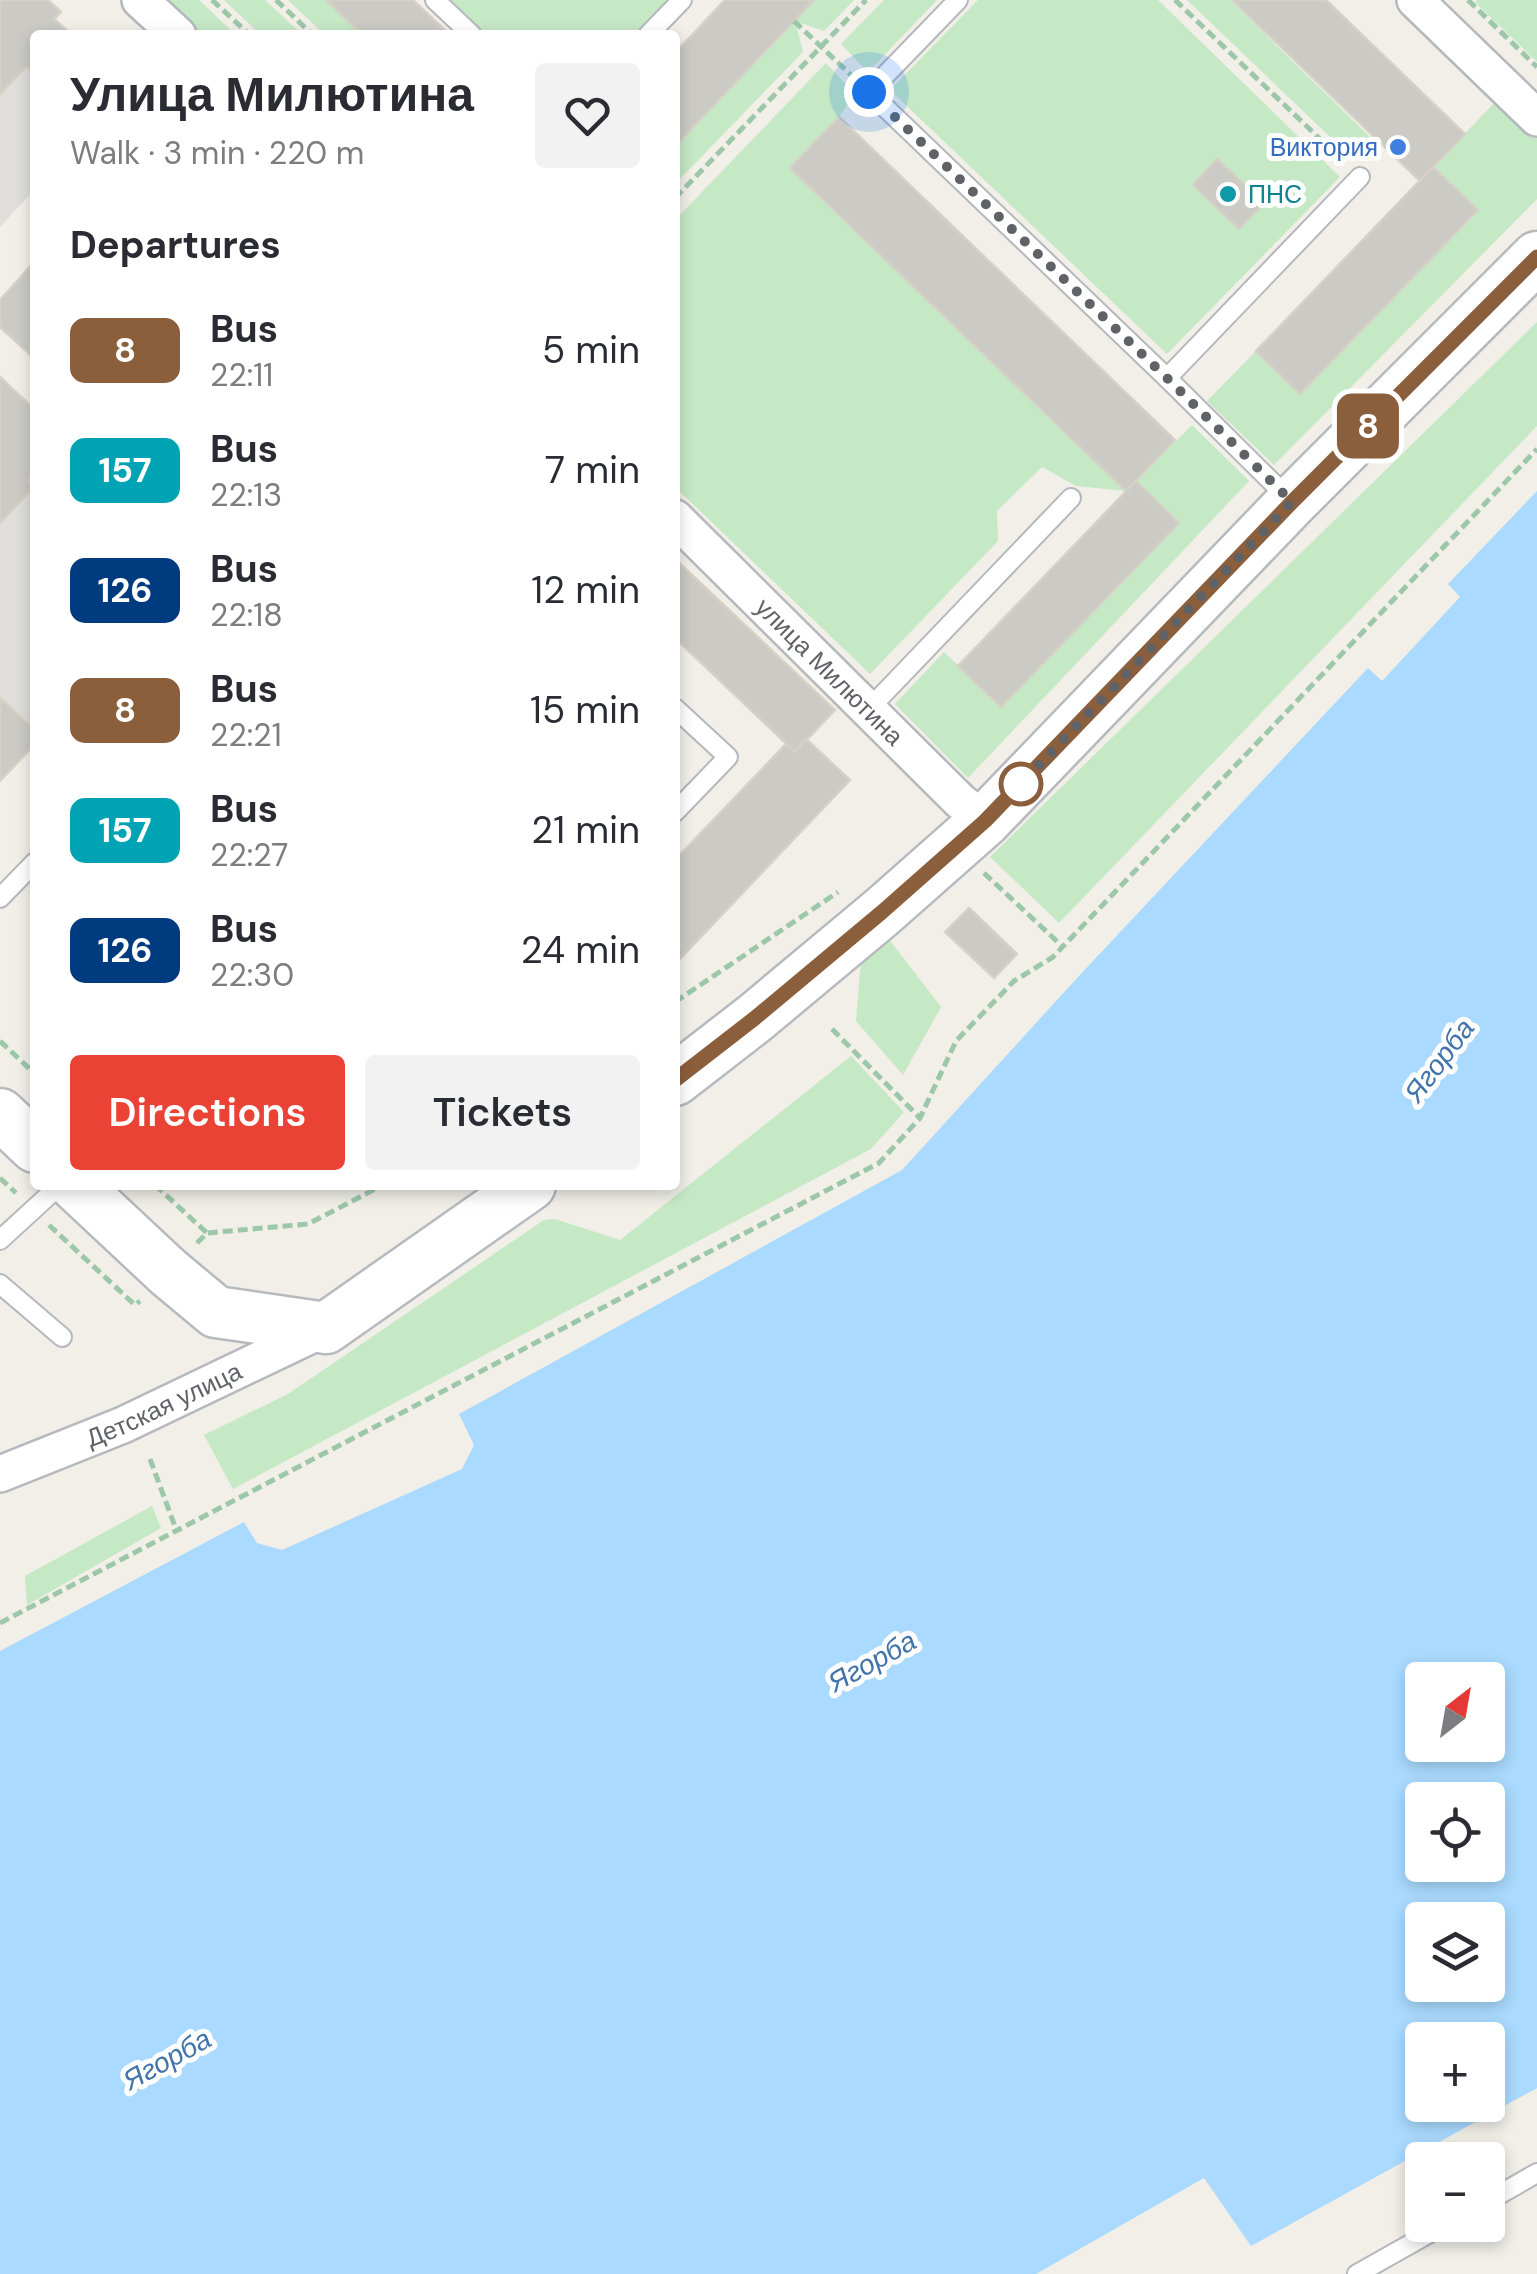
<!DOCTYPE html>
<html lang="en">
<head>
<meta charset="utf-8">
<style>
  :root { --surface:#fff; --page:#f2f2f3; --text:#2b2b33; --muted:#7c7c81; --accent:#ea4335 }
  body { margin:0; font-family:"DM Sans",sans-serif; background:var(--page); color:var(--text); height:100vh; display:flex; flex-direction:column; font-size:38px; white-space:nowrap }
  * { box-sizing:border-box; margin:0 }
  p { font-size:32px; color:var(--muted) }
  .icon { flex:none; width:55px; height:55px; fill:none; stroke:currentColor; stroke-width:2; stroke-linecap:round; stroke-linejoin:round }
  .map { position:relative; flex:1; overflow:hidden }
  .details { position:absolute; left:30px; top:30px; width:650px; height:1160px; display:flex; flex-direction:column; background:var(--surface); border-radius:10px; box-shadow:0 5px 15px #0003 }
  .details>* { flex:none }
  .badge { padding:0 20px; border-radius:15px; font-size:35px; line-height:65px }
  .needle { width:65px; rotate:31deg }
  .fabs { position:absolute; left:1405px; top:1662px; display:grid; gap:20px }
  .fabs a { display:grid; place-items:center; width:100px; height:100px; border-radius:10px; background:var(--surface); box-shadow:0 5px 15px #0003; font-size:50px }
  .you { position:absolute; width:50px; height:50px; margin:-25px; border:8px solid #fff; border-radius:50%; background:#1a73e8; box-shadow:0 0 0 15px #1a73e833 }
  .map>.badge { position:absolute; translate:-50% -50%; box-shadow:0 0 0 5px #fff }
  h2 { padding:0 40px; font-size:38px; line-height:90px }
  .round { display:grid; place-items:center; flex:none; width:105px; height:105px; border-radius:10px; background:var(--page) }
  .head { display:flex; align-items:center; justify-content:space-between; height:170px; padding:0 40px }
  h1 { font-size:48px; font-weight:600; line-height:75px }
  .button { display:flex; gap:20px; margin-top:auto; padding:20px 40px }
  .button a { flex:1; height:115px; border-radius:10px; background:var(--accent); color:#fff; font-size:40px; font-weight:600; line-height:115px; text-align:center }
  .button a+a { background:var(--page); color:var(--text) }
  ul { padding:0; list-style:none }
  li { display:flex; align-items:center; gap:30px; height:120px; padding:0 40px }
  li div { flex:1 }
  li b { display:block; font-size:38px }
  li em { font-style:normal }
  li .badge { min-width:110px; font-weight:700; text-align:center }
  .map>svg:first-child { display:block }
  .industrial { fill:#e0deda }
  .green { fill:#c5e8c5 }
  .water { fill:#aadaff; fill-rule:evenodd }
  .building { fill:#cccac5; stroke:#d6d1c6; stroke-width:2.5 }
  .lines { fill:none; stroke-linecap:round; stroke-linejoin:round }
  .service-casing { stroke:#b5b8bc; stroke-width:22 }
  .minor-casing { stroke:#b5b8bc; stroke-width:40 }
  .secondary-casing { stroke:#b6babf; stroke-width:55 }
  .path { stroke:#9cc7a9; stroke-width:5; stroke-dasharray:10 5; stroke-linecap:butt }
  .service { stroke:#fff; stroke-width:18 }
  .minor { stroke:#fff; stroke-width:35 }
  .secondary { stroke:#fff; stroke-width:50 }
  .line-casing { stroke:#fff; stroke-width:22 }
  .line { stroke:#8b5e3c; stroke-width:15 }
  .walk { stroke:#5f6368; stroke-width:10; stroke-dasharray:0 18 }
  .shop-dot { fill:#3f7fe0; stroke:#fff; stroke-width:4 }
  .culture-dot { fill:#0f9aa8; stroke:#fff; stroke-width:4 }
  .stop-dot { fill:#fff; stroke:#8b5e3c; stroke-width:5 }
  .labels { text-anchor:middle; stroke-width:10; stroke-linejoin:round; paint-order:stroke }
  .shop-label { font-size:25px; fill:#366cbe; stroke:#fff; text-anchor:end }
  .culture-label { font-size:25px; fill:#0d838f; stroke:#fff; text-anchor:start }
  .street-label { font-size:25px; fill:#5f6368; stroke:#fff }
  .water-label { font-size:28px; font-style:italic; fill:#4174aa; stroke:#fff }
</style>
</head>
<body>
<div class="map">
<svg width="1537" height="2274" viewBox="0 0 1537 2274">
  <rect width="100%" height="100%" fill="#f1efe8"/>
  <g class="industrial">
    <path d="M27 66 35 74V189L0 227V94Z"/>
    <path d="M34 487H35V730L0 698V523Z"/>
  </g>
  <g class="green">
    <path d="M161 0H199L236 35H198Z"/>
    <path d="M224 0H265L303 35H261Z"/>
    <path d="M288 0H326L363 35H325Z"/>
    <path d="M449 0H671L638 35H485Z"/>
    <path d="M814 0H854L824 31 795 21 803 52 675 184V146Z"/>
    <path d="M884 0H937L868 72 841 44Z"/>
    <path d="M978 0H1158L1340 177 1167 354 890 90Z"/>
    <path d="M1187 0H1230L1370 137 1351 157Z"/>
    <path d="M1477 0H1537V62L1475 2Z"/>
    <path d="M826 63 855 94 839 117 790 169 1126 491 1076 486 1042 467 997 511 998 541 870 674 675 487V220Z"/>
    <path d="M1499 98 1537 134V199L1274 465 1207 401 1256 351 1301 394 1477 211 1433 167Z"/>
    <path d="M1537 322V426L1059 923 990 857Z"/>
    <path d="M1192 425 1249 481 968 778 895 704 944 652 1002 707 1179 523 1136 481Z"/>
    <path d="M888 938 941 1007 903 1075 856 1021 861 961Z"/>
    <path d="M851 1056 904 1112 871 1149 233 1489 204 1435 288 1394 544 1220 555 1219 620 1240Z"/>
    <path d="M152 1506 161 1528 27 1605 25 1576Z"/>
  </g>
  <path class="water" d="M1537 491V2088L1251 2246 1204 2178 1036 2274H0V1651L244 1522 257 1543 282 1550 462 1469 474 1445 459 1414 902 1170 1077 978 1368 668 1382 681 1460 597 1448 584ZM1422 1680H1488V1745H1422ZM1422 1800H1488V1865H1422ZM1422 1920H1488V1985H1422ZM1422 2040H1488V2105H1422Z"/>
  <g class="building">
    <path d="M0 0H48L61 12 54 19 72 35H35V74L27 66 0 94Z"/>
    <path d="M326 0H413L450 35H363Z"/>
    <path d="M725 0H814L675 146V53Z"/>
    <path d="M1232 0H1326L1465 134 1420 181Z"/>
    <path d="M839 117 1175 440 1126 491 790 168Z"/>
    <path d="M1217 159 1264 203 1239 229 1193 185Z"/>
    <path d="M1433 167 1478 210 1300 394 1256 351Z"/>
    <path d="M35 261V359L0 327V300Z"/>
    <path d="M0 377 35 410 33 425 35 426V473L28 480 34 487 0 523Z"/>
    <path d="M1136 481 1179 523 1001 707 958 666Z"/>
    <path d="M675 559 835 710 795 752 675 638Z"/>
    <path d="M0 698 35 730V744L0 781Z"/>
    <path d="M806 739 850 780 675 964V860L786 744 795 752Z"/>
    <path d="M969 908 1017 954 994 978 945 932Z"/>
  </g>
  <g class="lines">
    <defs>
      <g id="service">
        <path d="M435 0 472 35"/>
        <path d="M958 0 869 92 1167 378 1288 498"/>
        <path d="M648 35 682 0"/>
        <path d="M1167 378 1360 177"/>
        <path d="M675 708 728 757 675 812"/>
        <path d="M868 710 1071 498"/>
        <path d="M0 898 35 862"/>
        <path d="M0 1240 60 1185"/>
        <path d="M0 1284 62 1337"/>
        <path d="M1488 2201 1537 2173"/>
        <path d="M1357 2274 1444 2225"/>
      </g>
      <g id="minor">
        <path d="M140 0 178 35"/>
        <path d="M1415 0 1537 118"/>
        <path id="s1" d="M675 518 960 801 985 821"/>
        <path id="s2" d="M0 1474 123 1425 326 1328"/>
      </g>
      <g id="secondary">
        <path d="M675 1080 755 1018 882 912 985 821 1292 502 1537 257"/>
        <path d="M0 1114 35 1147"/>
        <path d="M75 1185 168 1272 216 1312 326 1328 530 1185"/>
      </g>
    </defs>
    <use href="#service" class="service-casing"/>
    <use href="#minor" class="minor-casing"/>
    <use href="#secondary" class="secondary-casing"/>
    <g class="path">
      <path d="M212 0 250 35"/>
      <path d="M276 0 313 35"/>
      <path d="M1175 0 1344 162"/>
      <path d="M1468 0 1537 67"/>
      <path d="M794 21 852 76"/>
      <path d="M675 198 866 0"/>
      <path d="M984 873 1062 946"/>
      <path d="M675 1002 838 892"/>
      <path d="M832 1029 920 1118"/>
      <path d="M0 1041 35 1074"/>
      <path d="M0 1178 16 1193"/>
      <path d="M155 1185 207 1233"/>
      <path d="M49 1225 135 1305 140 1301"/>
      <path d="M197 1243 207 1233 308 1224 383 1185"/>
      <path d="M150 1459 177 1532"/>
      <path d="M0 1623 879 1163 920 1118 956 1041 1014 981 1053 957 1537 449"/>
    </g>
    <use href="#service" class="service"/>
    <use href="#minor" class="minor"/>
    <use href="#secondary" class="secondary"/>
  </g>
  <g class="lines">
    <defs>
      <path id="line" d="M675 1080 755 1018 882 912 985 821 1292 502 1537 257"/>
    </defs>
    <use href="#line" class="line-casing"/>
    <use href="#line" class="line"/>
    <path class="walk" d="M869 92 1167 378 1292 502 1011 794 1021 784"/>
  </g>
  <circle class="shop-dot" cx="1398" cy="147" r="10"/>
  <circle class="culture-dot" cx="1228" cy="194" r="10"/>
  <circle class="stop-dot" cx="1021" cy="784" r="20"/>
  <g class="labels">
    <g class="shop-label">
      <text x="1378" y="156">Виктория</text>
    </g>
    <g class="culture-label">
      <text x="1248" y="203">ПНС</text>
    </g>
    <g class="street-label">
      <text dy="9" stroke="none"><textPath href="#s1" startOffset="218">улица Милютина</textPath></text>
      <text dy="9" stroke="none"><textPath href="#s2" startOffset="178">Детская улица</textPath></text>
    </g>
    <g class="water-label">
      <text transform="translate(1439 1060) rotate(-53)" y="10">Ягорба</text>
      <text transform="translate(872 1661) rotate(-29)" y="10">Ягорба</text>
      <text transform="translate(167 2059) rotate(-29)" y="10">Ягорба</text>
    </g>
  </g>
</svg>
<div class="fabs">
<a><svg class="needle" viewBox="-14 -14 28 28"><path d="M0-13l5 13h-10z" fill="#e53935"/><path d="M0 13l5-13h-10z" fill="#7c7c81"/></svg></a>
<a><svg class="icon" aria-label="locate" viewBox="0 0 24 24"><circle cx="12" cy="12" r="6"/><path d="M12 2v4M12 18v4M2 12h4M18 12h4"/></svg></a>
<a><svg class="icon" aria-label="layers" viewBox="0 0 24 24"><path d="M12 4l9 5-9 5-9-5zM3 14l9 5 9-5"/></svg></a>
<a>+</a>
<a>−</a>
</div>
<div class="you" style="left:869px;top:92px"></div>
<b class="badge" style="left:1368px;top:426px;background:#8b5e3c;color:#fff">8</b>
<section class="details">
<div class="head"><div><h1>Улица Милютина</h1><p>Walk · 3 min · 220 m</p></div><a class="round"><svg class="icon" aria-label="heart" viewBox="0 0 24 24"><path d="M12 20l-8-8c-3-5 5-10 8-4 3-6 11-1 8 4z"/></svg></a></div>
<h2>Departures</h2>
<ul>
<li><span class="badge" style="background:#8b5e3c;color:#fff">8</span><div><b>Bus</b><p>22:11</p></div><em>5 min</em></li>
<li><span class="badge" style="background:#00a3b4;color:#fff">157</span><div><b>Bus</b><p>22:13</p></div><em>7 min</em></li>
<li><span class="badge" style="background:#003b80;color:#fff">126</span><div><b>Bus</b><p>22:18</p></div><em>12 min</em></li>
<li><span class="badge" style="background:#8b5e3c;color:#fff">8</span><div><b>Bus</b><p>22:21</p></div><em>15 min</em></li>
<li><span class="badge" style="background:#00a3b4;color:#fff">157</span><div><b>Bus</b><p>22:27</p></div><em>21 min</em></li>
<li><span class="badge" style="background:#003b80;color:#fff">126</span><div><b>Bus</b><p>22:30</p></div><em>24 min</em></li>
</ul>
<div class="button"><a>Directions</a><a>Tickets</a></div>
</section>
</div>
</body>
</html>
